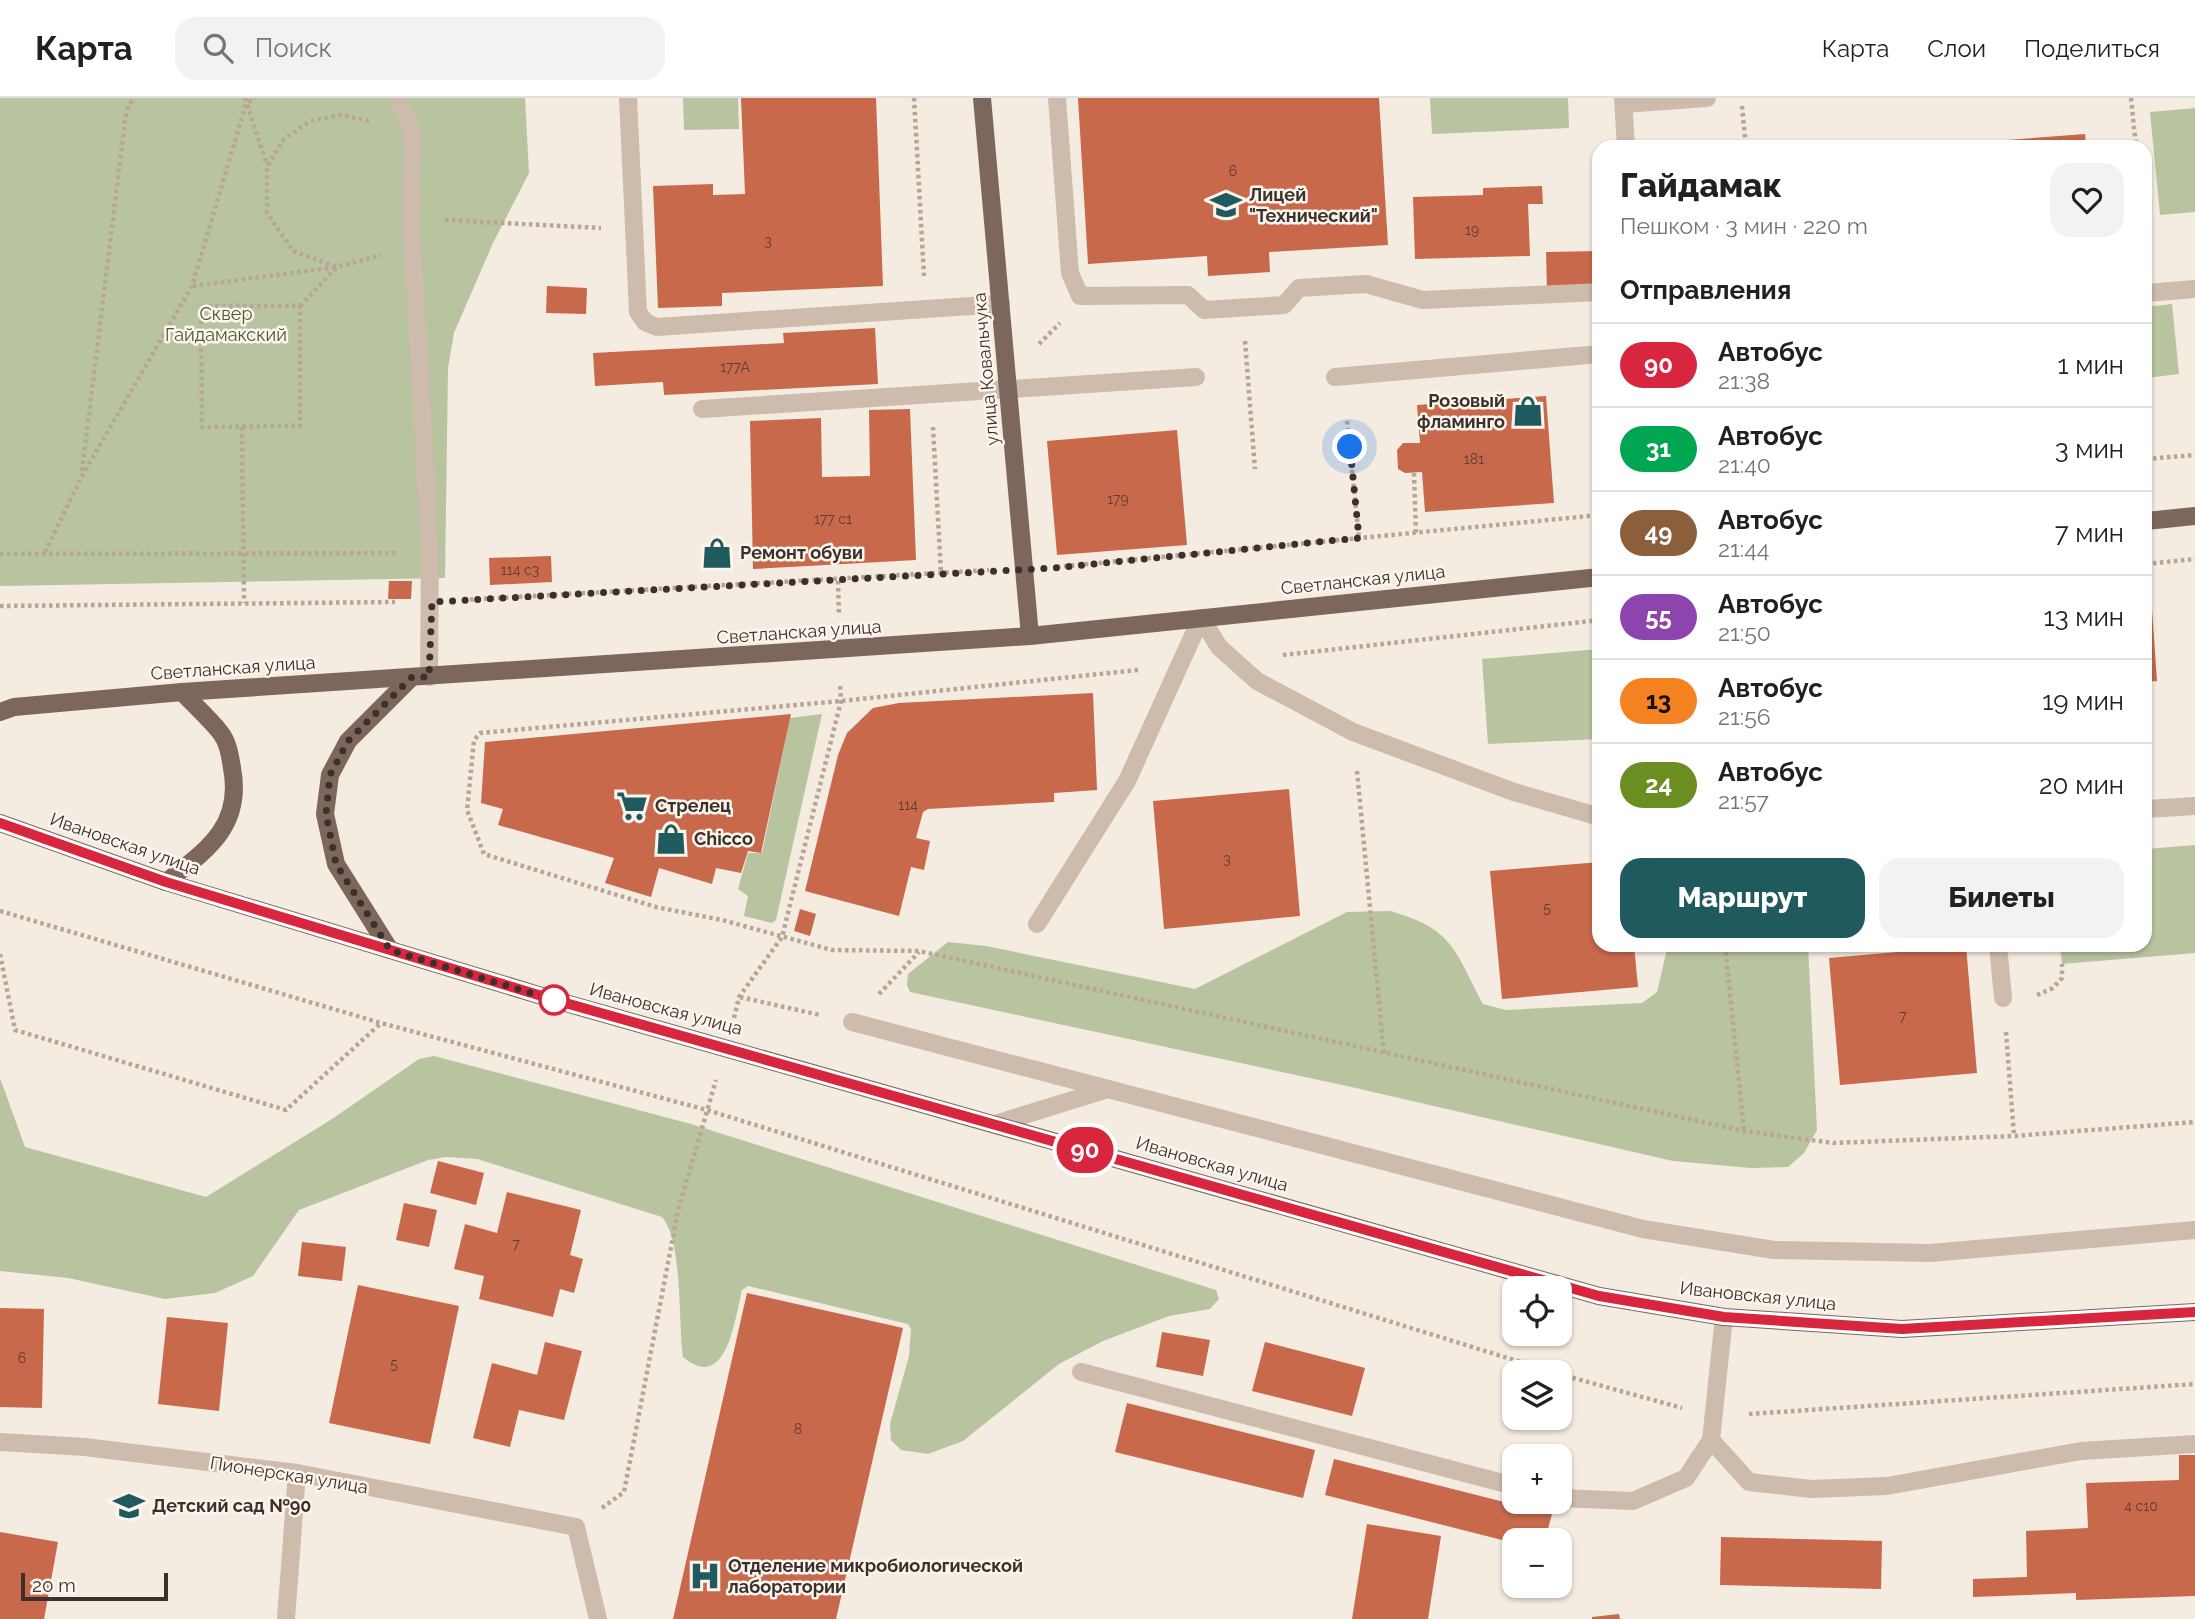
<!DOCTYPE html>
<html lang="ru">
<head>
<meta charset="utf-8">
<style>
  :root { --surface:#fff; --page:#f2f2f2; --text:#202124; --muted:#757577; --line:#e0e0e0; --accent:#1f5a5e }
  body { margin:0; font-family:Raleway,sans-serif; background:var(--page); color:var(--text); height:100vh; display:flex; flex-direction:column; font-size:26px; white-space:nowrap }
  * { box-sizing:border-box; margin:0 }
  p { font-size:23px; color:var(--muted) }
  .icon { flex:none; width:38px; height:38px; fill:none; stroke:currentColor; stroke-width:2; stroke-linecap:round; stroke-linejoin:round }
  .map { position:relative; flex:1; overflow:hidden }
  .side { position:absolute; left:1592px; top:42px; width:560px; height:812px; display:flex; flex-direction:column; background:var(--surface); border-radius:21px; box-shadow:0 2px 5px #0004 }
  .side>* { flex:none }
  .badge { padding:0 14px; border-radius:23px; font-size:24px; line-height:46px }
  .controls { position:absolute; left:1502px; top:1178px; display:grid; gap:14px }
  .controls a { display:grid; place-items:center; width:70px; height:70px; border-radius:14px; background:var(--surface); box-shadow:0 2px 5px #0004; font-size:35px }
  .scale { position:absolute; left:21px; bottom:18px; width:147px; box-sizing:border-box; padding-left:7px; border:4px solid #3b302b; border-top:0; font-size:19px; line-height:24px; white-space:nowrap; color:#3b302b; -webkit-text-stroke:5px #fbf5ee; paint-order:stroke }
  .you { position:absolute; width:35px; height:35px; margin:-18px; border:5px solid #fff; border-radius:50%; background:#1a73e8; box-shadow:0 0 0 10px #1a73e833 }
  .map>.badge { position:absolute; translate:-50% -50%; box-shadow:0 0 0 4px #fff }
  h2 { padding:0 28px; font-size:26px; line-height:63px }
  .round { display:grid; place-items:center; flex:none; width:74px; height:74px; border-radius:21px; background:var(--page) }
  .summary { display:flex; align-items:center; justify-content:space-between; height:119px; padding:0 28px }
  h1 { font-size:33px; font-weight:800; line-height:52px }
  .cta { display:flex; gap:14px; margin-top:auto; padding:14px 28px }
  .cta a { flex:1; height:80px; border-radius:21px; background:var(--accent); color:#fff; font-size:28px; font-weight:800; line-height:80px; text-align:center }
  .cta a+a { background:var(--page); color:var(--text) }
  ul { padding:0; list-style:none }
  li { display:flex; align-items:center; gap:21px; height:84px; padding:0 28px; border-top:2px solid var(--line) }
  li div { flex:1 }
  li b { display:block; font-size:26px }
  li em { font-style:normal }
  li .badge { min-width:77px; font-weight:700; text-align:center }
  header { display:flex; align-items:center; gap:42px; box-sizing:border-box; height:98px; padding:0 35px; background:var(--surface); border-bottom:2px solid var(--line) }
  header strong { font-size:33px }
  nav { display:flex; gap:38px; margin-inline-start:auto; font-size:24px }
  .search { width:490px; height:63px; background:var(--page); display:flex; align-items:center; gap:18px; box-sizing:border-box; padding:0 24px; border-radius:21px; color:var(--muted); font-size:26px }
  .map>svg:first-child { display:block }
  .green { fill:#b8c4a0 }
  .building { fill:#c8694b }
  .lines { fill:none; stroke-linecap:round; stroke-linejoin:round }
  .path { stroke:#b9a596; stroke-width:4.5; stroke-dasharray:3.5 3.5; stroke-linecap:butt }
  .minor { stroke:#cdbbac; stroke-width:18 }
  .major { stroke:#7d675c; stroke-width:18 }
  .line-casing { stroke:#fff; stroke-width:16 }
  .line { stroke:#d7263d; stroke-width:10 }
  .walk { stroke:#3b302b; stroke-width:7; stroke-dasharray:0 12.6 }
  .stop-dot { fill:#fff; stroke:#d7263d; stroke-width:3.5 }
  .labels { text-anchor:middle; stroke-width:5; stroke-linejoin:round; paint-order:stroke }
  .number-label { font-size:14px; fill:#5e3e33 }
  .poi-label { font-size:18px; font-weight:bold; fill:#3b302b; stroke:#fbf5ee; text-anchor:start }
  .park-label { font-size:18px; fill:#4a5a2e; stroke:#fbf5ee }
  .street-label { font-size:18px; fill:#3b302b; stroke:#fbf5ee }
</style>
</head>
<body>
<header>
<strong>Карта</strong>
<div class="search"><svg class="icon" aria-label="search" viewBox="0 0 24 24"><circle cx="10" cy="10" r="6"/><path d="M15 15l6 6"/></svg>Поиск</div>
<nav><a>Карта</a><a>Слои</a><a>Поделиться</a></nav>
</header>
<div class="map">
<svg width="2195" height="1521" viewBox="0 0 2195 1521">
  <rect width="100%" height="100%" fill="#f4ebe1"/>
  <g class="green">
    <path d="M0 0H525L529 75 493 145 454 235 448 270 445 480 0 488Z"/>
    <path d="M683 0H738L739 31 684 32Z"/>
    <path d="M1430 0H1568L1569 30 1432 36Z"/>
    <path d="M2195 10V114L2160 117 2150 14Z"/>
    <path d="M2172 206 2179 276 2146 280V209Z"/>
    <path d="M1599 551V641L1488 646 1482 561Z"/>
    <path d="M822 616 776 822 772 825 744 818 748 798 738 791 748 755H762L790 620Z"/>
    <path d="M2195 747V855L2062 866 2060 847H2146V751Z"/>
    <path d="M1390 813C1454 831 1454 852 1483 906L1506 912 1642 905 1657 894 1668 847H1808L1817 1032 1804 1055 1788 1069 1751 1070 1673 1063 1347 988 910 894 907 887 908 876 948 844 986 848 1195 891 1347 814Z"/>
    <path d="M434 958 691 1026 1216 1192 1219 1201 1210 1211 1169 1218 1103 1243 1059 1266 963 1343 928 1356 901 1352 891 1342 890 1326 909 1258 911 1231 908 1226 748 1188 742 1192C735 1220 727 1296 683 1259 678 1225 683 1142 662 1119L477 1061 446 1059 428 1062 299 1112 253 1178 215 1195 165 1201 68 1180 0 1173V980L25 1049 206 1099 332 1021 419 961Z"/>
  </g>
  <g class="building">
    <path d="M741 0H876L883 188 722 195V208L658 210 653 88 713 86V97L745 96Z"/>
    <path d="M1078 0H1379L1388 147 1269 154 1270 174 1240 176 1208 178 1207 158 1088 166Z"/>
    <path d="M2085 36 2086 49H1941V47Z"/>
    <path d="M1542 88 1543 106H1528L1530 158 1415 161 1413 99 1483 97V90Z"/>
    <path d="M1600 153V192L1547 193 1546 154Z"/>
    <path d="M547 188 587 190 586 216 546 215Z"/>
    <path d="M875 230 878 286 664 297 663 284 595 288 593 255 784 245 783 235Z"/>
    <path d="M1546 298 1554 405 1425 414 1422 374 1405 375 1398 371 1397 352 1403 345H1420L1417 307Z"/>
    <path d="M910 311 916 462 753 471 750 323 821 320 822 379 870 378 869 312Z"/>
    <path d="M1177 332 1187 447 1057 457 1047 343Z"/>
    <path d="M551 458 552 484 490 487 489 460Z"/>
    <path d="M389 483H412L411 501H388Z"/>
    <path d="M2146 497H2151L2157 583 2146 584Z"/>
    <path d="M1093 595 1097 692 1054 695V704L928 711 923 714 916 740 930 743 924 772 911 769 899 818 805 793 838 657 847 635 873 610 899 605Z"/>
    <path d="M791 616 761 755 748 753 741 775 716 770 712 786 659 770 651 799 605 785 614 760 498 727 503 711 481 705 485 644Z"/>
    <path d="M1289 691 1300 818 1164 831 1153 703Z"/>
    <path d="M1600 764V847H1634L1638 889 1502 901 1490 773Z"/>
    <path d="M800 811 816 816 810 838 794 833Z"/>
    <path d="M1966 848 1977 975 1840 987 1829 860Z"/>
    <path d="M438 1063 484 1075 476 1107 430 1095Z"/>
    <path d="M507 1094 581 1112 570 1157 583 1161 574 1195 560 1191 553 1219 479 1201 484 1178 454 1171 465 1126 497 1135Z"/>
    <path d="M404 1105 437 1112 429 1149 396 1142Z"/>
    <path d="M302 1144 346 1149 342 1183 298 1178Z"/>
    <path d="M358 1187 459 1208 430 1346 329 1325Z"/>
    <path d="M747 1195 903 1230 836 1521H673Z"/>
    <path d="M0 1210 44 1211 42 1310 0 1309Z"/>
    <path d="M167 1219 228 1225 219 1313 158 1306Z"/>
    <path d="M1162 1234 1210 1242 1203 1278 1156 1269Z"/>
    <path d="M545 1244 582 1253 564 1322 519 1312 510 1349 473 1340 492 1265 537 1277Z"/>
    <path d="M1265 1244 1365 1270 1352 1318 1252 1293Z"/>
    <path d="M1127 1305 1315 1352 1303 1400 1115 1354Z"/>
    <path d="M2179 1357H2195V1498L2076 1502V1495L1973 1499V1481L2027 1479 2026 1433 2088 1430 2086 1385 2179 1382Z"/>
    <path d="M1334 1361 1552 1416 1545 1442H1514V1445L1325 1397Z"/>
    <path d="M1367 1426 1441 1438 1428 1521H1352Z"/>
    <path d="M0 1434 58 1444 44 1521H0Z"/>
    <path d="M1721 1439 1882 1443 1881 1491 1720 1487Z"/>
    <path d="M1619 1516 1620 1521H1592V1519Z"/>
  </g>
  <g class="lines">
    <g class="path">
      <path d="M245 0 267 67"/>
      <path d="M914 0 924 178"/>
      <path d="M2131 0 2136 49"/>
      <path d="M1742 8 1746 49"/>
      <path d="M369 23 341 17 310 23 284 41 267 68V115L293 153 337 169 381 157"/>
      <path d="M445 122 601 130"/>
      <path d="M193 188 337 169"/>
      <path d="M201 208H300V328L202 329Z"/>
      <path d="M300 208 336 170"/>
      <path d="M1245 243 1255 371"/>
      <path d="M1039 246 1060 225"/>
      <path d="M1347 323 1359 440"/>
      <path d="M242 329 244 505"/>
      <path d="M933 329 941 475"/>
      <path d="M2146 361 2195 357"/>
      <path d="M82 373 126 15 133 0"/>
      <path d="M1414 375 1416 436"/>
      <path d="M45 454 82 378 192 188 246 6 255 0"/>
      <path d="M0 456 398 455"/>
      <path d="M2146 466 2195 461"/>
      <path d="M1057 469 1600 417"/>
      <path d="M838 483 839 518"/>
      <path d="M463 502 989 472"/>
      <path d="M0 508 395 504"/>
      <path d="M1283 557 1600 522"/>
      <path d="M1138 572 841 603 480 635 474 642 467 712 484 756 656 809 722 822 832 852 919 853 1744 1033 1833 1045 2014 1038 2195 1024"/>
      <path d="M1357 673 1384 957"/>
      <path d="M0 813 381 925 707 1012 1553 1274"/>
      <path d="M1725 847 1744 1033"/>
      <path d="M0 856 15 932 286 1012 381 925"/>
      <path d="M879 896 919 854"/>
      <path d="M2037 897 2053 890 2062 880V866"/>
      <path d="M740 899 820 917"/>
      <path d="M734 920 739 899 782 839 841 603 840 586"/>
      <path d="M2006 934 2014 1038"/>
      <path d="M1559 1276 1682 1310"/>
      <path d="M1749 1316 2195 1286"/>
      <path d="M602 1410 624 1394 678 1113 716 982"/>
    </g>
    <g class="minor">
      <path d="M398 0 413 36 411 120 430 455 429 579"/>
      <path d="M628 0 638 214 645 224 657 229 1001 206"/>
      <path d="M1057 0 1070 175 1080 198 1188 197 1204 212 1284 207 1299 190 1366 186 1423 202 1600 194"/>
      <path d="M1623 0 1626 49"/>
      <path d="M1624 6 1707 0"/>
      <path d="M2146 195 2195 191"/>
      <path d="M1335 279 1600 256"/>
      <path d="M702 311 1196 279"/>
      <path d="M1201 520 1219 549 1257 583 1353 634 1514 694 1600 719"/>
      <path d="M2146 711 2195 708"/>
      <path d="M1037 826 1127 683 1201 520"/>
      <path d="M1998 847 2003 900"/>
      <path d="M852 924 1643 1131 1774 1152 1930 1155 2195 1132"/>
      <path d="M995 1026 1105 992"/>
      <path d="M1081 1274 1514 1388"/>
      <path d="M1711 1342 1724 1219"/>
      <path d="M0 1344 85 1349 297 1375 576 1429 598 1521"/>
      <path d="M1559 1400 1633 1403 1686 1380 1711 1342 1749 1384 1811 1391 1887 1388 2081 1353 2195 1346"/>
      <path d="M286 1521 297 1375"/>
    </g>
    <g class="major">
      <path d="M982 0 1030 538"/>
      <path d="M2146 423 2195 418"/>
      <path d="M0 614 14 609 182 594 1030 538 1600 479"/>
      <path d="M0 725 166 784 555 902 1599 1198 1724 1219 1902 1231 2195 1214"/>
      <path d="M166 784C207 752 243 728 232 670 230 657 228 644 220 634 209 620 194 607 182 594"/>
      <path d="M390 852 336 766 325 716 330 677 348 643 412 579"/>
    </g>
  </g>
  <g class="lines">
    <defs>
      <path id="line" d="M0 725 166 784 555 902 1599 1198 1724 1219 1902 1231 2195 1214"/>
    </defs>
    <use href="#line" class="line-casing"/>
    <use href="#line" class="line"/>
    <path class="walk" d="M554 902 390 852 336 766 326 716 330 677 348 643 412 579H429L432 504 1053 470 1359 440 1350 349"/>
  </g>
  <defs>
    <symbol id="school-bare" viewBox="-9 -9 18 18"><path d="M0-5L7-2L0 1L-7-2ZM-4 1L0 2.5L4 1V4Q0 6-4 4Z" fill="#1f5a5e" stroke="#fbf5ee" stroke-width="2.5" paint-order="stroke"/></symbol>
    <symbol id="shop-bare" viewBox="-9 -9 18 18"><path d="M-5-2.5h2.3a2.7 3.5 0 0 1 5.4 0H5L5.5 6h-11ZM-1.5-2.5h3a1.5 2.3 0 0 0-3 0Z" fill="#1f5a5e" stroke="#fbf5ee" stroke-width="2.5" paint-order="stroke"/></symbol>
    <symbol id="supermarket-bare" viewBox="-9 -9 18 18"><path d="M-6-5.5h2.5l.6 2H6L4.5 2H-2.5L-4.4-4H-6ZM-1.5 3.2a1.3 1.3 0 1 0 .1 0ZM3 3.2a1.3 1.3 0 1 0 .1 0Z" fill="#1f5a5e" stroke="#fbf5ee" stroke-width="2.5" paint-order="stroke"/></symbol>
    <symbol id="hospital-bare" viewBox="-9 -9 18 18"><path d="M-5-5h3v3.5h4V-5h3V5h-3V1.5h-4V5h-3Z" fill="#1f5a5e" stroke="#fbf5ee" stroke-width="2.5" paint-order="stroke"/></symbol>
  </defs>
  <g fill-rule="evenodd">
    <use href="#school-bare" x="1204" y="85" width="44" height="44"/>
    <use href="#shop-bare" x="1506" y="291" width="44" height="44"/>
    <use href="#shop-bare" x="695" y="433" width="44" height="44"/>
    <use href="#supermarket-bare" x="610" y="686" width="44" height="44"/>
    <use href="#shop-bare" x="649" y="719" width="44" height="44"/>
    <use href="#school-bare" x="107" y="1386" width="44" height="44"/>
    <use href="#hospital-bare" x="683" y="1456" width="44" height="44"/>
  </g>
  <circle class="stop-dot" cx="554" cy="902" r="14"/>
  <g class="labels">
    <g class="number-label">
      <text x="1233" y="78">6</text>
      <text x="1472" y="137">19</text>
      <text x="768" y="148">3</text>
      <text x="735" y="274">177А</text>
      <text x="1474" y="366">181</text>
      <text x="1118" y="406">179</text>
      <text x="833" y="426">177 с1</text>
      <text x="520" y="477">114 с3</text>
      <text x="908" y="712">114</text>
      <text x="1227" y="766">3</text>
      <text x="1547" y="815">5</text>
      <text x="1903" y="923">7</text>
      <text x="516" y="1151">7</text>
      <text x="22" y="1265">6</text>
      <text x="394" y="1271">5</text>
      <text x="798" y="1336">8</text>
      <text x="2141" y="1413">4 с10</text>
    </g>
    <g class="poi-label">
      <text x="1249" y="103">Лицей<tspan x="1249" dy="21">"Технический"</tspan></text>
      <text x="1505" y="309" text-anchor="end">Розовый<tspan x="1505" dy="21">фламинго</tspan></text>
      <text x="740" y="461">Ремонт обуви</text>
      <text x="655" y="714">Стрелец</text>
      <text x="694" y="747">Chicco</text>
      <text x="152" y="1414">Детский сад №90</text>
      <text x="728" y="1474">Отделение микробиологической<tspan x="728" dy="21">лаборатории</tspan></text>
    </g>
    <g class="park-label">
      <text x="226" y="222">Сквер<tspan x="226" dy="21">Гайдамакский</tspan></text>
    </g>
    <g class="street-label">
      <text transform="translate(986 271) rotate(-95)" y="6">улица Ковальчука</text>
      <text transform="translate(1363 482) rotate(-6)" y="6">Светланская улица</text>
      <text transform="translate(799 534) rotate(-4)" y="6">Светланская улица</text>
      <text transform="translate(233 570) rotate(-4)" y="6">Светланская улица</text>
      <text transform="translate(125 746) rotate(19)" y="6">Ивановская улица</text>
      <text transform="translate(666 911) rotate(15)" y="6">Ивановская улица</text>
      <text transform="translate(1212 1066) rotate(16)" y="6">Ивановская улица</text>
      <text transform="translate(1758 1198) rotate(6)" y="6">Ивановская улица</text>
      <text transform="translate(289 1377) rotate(9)" y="6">Пионерская улица</text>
    </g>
  </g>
</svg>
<div class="controls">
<a><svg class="icon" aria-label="locate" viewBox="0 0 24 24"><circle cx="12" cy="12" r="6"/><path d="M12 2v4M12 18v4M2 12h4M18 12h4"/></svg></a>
<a><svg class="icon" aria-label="layers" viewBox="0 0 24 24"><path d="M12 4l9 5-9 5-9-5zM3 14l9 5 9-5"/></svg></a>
<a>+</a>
<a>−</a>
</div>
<div class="scale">20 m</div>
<div class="you" style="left:1350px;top:349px"></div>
<b class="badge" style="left:1085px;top:1052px;background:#d7263d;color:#fff">90</b>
<section class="side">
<div class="summary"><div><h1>Гайдамак</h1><p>Пешком · 3 мин · 220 m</p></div><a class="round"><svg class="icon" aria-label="heart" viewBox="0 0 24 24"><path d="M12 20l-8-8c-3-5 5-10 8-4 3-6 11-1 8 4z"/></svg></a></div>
<h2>Отправления</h2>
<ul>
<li><span class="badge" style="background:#d7263d;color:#fff">90</span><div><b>Автобус</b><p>21:38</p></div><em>1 мин</em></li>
<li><span class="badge" style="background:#00a651;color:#fff">31</span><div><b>Автобус</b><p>21:40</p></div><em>3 мин</em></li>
<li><span class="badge" style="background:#8b5e3c;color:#fff">49</span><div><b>Автобус</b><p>21:44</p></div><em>7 мин</em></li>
<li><span class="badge" style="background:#8e44ad;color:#fff">55</span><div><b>Автобус</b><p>21:50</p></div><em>13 мин</em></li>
<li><span class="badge" style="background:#f58220;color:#111">13</span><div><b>Автобус</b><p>21:56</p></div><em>19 мин</em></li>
<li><span class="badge" style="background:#6b8e23;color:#fff">24</span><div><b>Автобус</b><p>21:57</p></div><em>20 мин</em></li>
</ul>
<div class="cta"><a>Маршрут</a><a>Билеты</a></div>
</section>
</div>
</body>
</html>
